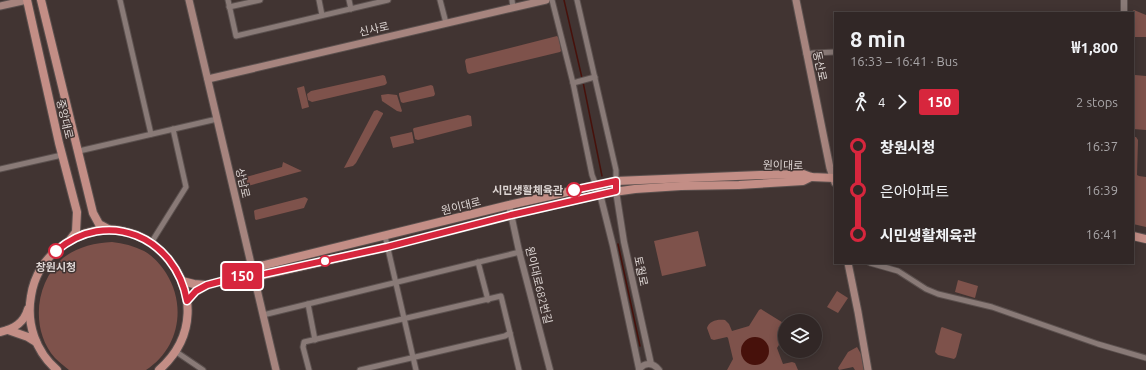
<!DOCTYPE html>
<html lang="en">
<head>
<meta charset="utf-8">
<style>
  :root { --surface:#312726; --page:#3d3332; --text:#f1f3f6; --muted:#a8a5a7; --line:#4c4443 }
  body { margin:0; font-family:Ubuntu,"Noto Sans KR",sans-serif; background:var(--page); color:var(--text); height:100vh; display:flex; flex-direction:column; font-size:15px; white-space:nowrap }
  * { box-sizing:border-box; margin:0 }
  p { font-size:13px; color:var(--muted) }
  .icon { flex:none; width:22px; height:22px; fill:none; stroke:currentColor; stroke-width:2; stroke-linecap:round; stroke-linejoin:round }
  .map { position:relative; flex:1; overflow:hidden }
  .details { position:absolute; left:834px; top:12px; width:300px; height:252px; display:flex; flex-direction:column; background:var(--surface); border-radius:0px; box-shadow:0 2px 10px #0003,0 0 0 1px var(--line) }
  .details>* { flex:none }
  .badge { padding:0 8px; border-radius:3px; font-size:14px; line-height:26px }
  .fabs { position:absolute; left:778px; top:314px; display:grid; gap:8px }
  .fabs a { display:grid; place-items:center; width:44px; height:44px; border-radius:50%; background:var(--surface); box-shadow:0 2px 10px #0003,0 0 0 1px var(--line); font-size:20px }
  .map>.badge { position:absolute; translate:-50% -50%; box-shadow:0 0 0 2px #fff }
  .legs { display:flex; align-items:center; gap:6px; height:44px; padding:0 16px; font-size:13px }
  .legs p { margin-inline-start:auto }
  .head { display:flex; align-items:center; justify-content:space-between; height:68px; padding:0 16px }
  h1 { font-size:22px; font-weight:700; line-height:30px }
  ul { padding:0 16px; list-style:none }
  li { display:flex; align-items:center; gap:14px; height:44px; font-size:15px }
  li i { display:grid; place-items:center; width:6px; height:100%; margin:0 5px; background:currentColor }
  li i::after { content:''; width:10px; height:10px; margin:-5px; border:3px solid; border-radius:50%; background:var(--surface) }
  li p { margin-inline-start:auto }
  li:first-child i { background:linear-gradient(#0000 50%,currentColor 0) }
  li:last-child i { background:linear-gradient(currentColor 50%,#0000 0) }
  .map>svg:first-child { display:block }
  .green { fill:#7e524b }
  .water { fill:#47110b }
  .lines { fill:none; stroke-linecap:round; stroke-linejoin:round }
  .stream { stroke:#47110b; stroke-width:1.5 }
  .minor-casing { stroke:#5b504e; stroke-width:7 }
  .tertiary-casing { stroke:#5b504e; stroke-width:8 }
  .secondary-casing { stroke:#5b504e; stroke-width:9 }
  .primary-casing { stroke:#5b504e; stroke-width:10 }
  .minor { stroke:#897a77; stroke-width:5 }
  .tertiary { stroke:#897a77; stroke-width:6 }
  .secondary { stroke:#a6847e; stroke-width:7 }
  .primary { stroke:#c38e86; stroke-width:8 }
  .line-1-casing { stroke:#fff; stroke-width:9 }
  .line-1 { stroke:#d7263d; stroke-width:6 }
  .stop-1-dot { fill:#fff; stroke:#d7263d; stroke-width:2 }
  .labels { text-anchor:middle; stroke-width:3; stroke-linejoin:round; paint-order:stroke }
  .street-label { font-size:11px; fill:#ddd5d3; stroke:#413432 }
  .stop-label { font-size:11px; font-weight:bold; fill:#ddd5d3; stroke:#413432; text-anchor:end }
</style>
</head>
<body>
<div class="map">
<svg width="1146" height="370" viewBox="0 0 1146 370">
  <rect width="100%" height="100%" fill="#413432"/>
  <g class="green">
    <path d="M1134 10 1146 15V37H1133V13H1130Z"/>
    <path d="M557 36 559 38 561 51 560 52 469 74 467 72 465 61 466 59Z"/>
    <path d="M1133 44 1134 45V74L1135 75 1146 76V130L1133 129Z"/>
    <path d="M383 75 385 76 387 83 385 85 312 102 308 100 307 94 311 91Z"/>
    <path d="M431 85 433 86 435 94 434 96 403 103 401 102 399 95V93Z"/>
    <path d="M304 86 309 107 302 109 297 88Z"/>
    <path d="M388 94 397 95 402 111 401 112 397 111 382 101 381 95Z"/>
    <path d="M377 110 383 113V114L356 163 353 166 344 168 374 111Z"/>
    <path d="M468 115 471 116 472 126 418 140 415 139 413 129 414 128Z"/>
    <path d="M412 132 414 143 393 148 390 137Z"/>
    <path d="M1133 137H1136L1138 140 1137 175 1139 176 1146 177V227L1133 224Z"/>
    <path d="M283 162 302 171 248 186 246 178V177L282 167Z"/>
    <path d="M305 197 308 199 304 208 256 220 255 219 254 211 255 210Z"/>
    <path d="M698 231 706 266 662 276 654 241Z"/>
    <path d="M112 242C123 243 134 246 144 251 153 256 161 265 166 273 187 306 179 349 146 370H69C64 366 59 362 55 358 30 330 35 282 63 258 77 247 94 243 112 242Z"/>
    <path d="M958 280 978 286 975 298 955 292Z"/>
    <path d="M837 291 848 298 838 313 827 307Z"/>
    <path d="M761 309 785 324V335L777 348 783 364 792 362 795 363 798 370H727L733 359 728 338 727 337 714 340 711 339 707 328C709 321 717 319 725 320L729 324 732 331 749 326 759 310Z"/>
    <path d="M942 327 962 334 956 357 954 359 938 355 935 352 941 328Z"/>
    <path d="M857 347 861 354 864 370H855L853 367 839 370 838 368 848 352Z"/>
  </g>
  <circle class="water" cx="755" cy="351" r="14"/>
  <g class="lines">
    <g class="stream">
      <path d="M564 0 582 78"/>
      <path d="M583 82 602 176"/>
      <path d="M618 244 640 346"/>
    </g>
    <defs>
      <g id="minor">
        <path d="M120 0 151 134"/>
        <path d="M228 0 236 36 388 0"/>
        <path d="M319 0 322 15"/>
        <path d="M349 0 351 9"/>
        <path d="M440 0 446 23"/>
        <path d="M512 0 513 8"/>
        <path d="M552 0 573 83 592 175 596 185"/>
        <path d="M577 0 616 170V181"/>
        <path d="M229 7 260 0"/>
        <path d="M806 54 814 53 835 52"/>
        <path d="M573 83 595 77"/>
        <path d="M79 151 217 119"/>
        <path d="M0 169 62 155"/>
        <path d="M385 236 416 370"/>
        <path d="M151 243 186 187 173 129"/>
        <path d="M478 262 488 300"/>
        <path d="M870 263 898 271 926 289 938 294 992 307 1098 344 1146 358"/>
        <path d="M308 304 315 340"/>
        <path d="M263 315 520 252"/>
        <path d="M175 351 203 370"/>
        <path d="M309 370 303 347 304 342 501 296 519 370"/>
        <path d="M360 370 505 336 510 333"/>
      </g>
      <g id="tertiary">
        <path d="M1124 13V0"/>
        <path d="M616 181V191L624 242 651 364"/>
        <path d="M596 185 600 194 613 246 639 369"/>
        <path d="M509 205 519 251 550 370"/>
        <path d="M639 370C644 362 653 362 659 370"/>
      </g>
      <g id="secondary">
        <path d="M189 0 276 370"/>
        <path d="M796 0 830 168 835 183"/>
        <path d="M0 6 27 0"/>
        <path d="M208 79 546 0"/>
        <path d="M848 263 858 312 868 370"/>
      </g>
      <g id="primary">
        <path d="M27 0 59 143 77 212 76 232 70 240"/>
        <path d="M41 0 93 213 99 224 110 230"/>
        <path d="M1133 236 1146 239"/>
        <path d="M241 276 246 279 387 247 511 215 600 194 635 189 681 186 739 185 803 181 811 177"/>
        <path d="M182 281 194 284 206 285"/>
        <path d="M187 301 196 291 207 285 241 276 244 271 252 268 509 205 616 181 760 175 803 174 811 177 835 178"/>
        <path d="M8 330 28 337 36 342"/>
        <path d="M0 332C14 329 24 323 28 309"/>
        <path d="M57 370C36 352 26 324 31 296 34 276 45 258 62 246 142 187 236 302 159 370"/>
      </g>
    </defs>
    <use href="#minor" class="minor-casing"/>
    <use href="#tertiary" class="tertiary-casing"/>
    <use href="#secondary" class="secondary-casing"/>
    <use href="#primary" class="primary-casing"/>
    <use href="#minor" class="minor"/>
    <use href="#tertiary" class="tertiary"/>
    <use href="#secondary" class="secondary"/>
    <use href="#primary" class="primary"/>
  </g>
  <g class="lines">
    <defs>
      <path id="line-1" d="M56 251C107 207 176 237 187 301L196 291 207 285 241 276 246 278 387 247 511 215 616 191V181L574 190"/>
    </defs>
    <use href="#line-1" class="line-1-casing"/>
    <use href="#line-1" class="line-1"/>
  </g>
  <g class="stop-1-dot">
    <circle cx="574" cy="190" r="7"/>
    <circle cx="56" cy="251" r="7"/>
    <circle cx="325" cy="261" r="5"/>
  </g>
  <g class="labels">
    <g class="street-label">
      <text transform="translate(374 29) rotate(-13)" y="4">신사로</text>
      <text transform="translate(820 66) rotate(78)" y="4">동산로</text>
      <text transform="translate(65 119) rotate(77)" y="4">중앙대로</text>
      <text transform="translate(783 165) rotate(1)" y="4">원이대로</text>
      <text transform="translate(243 183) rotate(77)" y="4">상남로</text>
      <text transform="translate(461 206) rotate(-14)" y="4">원이대로</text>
      <text transform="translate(641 271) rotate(78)" y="4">토월로</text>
      <text transform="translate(539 285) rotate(76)" y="4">원이대로682번길</text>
    </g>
    <g class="stop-label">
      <text x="563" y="194">시민생활체육관</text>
      <text x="56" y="271" text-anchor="middle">창원시청</text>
    </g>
  </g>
</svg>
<div class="fabs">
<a><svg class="icon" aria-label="layers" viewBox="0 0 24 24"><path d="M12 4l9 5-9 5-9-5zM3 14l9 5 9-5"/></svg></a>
</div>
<b class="badge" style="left:242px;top:276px;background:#d7263d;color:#fff">150</b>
<section class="details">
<div class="head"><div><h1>8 min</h1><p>16:33 – 16:41 · Bus</p></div><b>₩1,800</b></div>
<div class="legs"><svg class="icon" aria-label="walk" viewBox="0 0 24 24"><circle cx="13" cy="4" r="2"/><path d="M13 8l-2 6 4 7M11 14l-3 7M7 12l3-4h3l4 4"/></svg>4<svg class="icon" aria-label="forward" viewBox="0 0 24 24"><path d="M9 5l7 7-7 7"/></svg><b class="badge" style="background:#d7263d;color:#fff">150</b><p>2 stops</p></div>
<ul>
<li><i style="color:#d7263d"></i><b>창원시청</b><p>16:37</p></li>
<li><i style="color:#d7263d"></i><span>은아아파트</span><p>16:39</p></li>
<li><i style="color:#d7263d"></i><b>시민생활체육관</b><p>16:41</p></li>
</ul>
</section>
</div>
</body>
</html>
